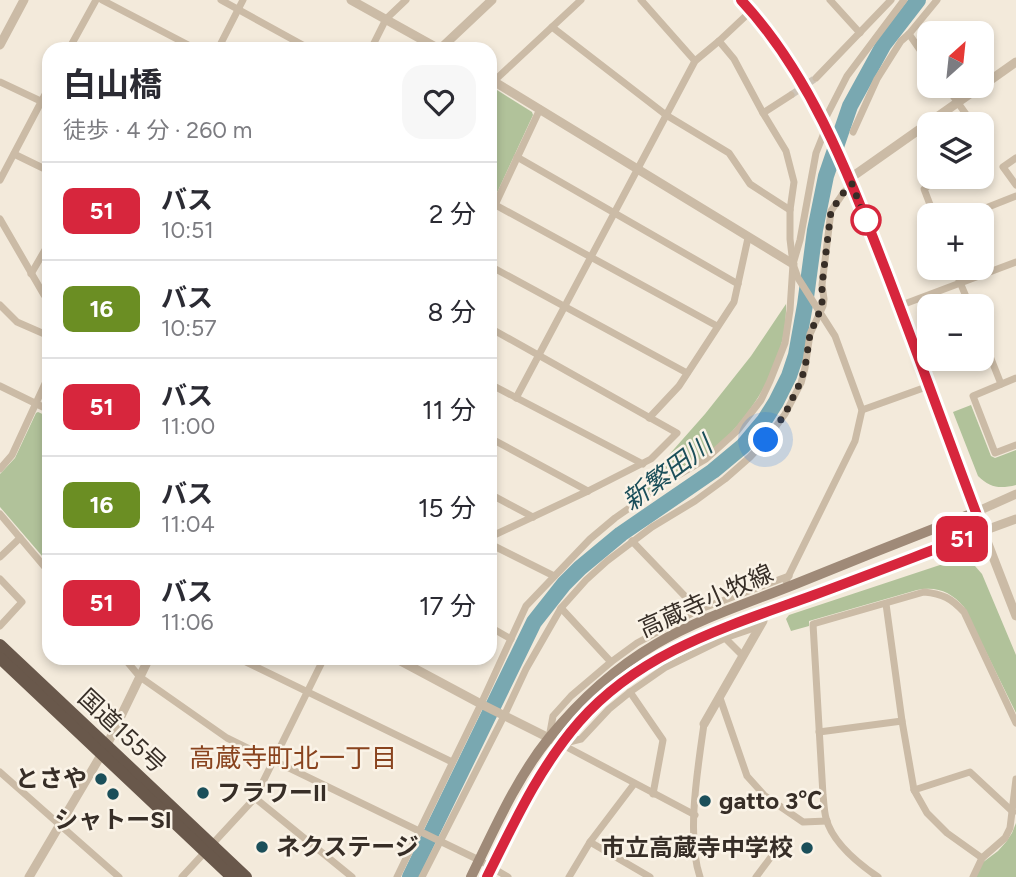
<!DOCTYPE html>
<html lang="ja">
<head>
<meta charset="utf-8">
<style>
  :root { --surface:#fff; --page:#f7f7f7; --text:#2b2b33; --muted:#7c7c81; --line:#e1e1e2 }
  body { margin:0; font-family:Figtree,"Noto Sans JP",sans-serif; background:var(--page); color:var(--text); height:100vh; display:flex; flex-direction:column; font-size:26px; white-space:nowrap }
  * { box-sizing:border-box; margin:0 }
  p { font-size:23px; color:var(--muted) }
  .icon { flex:none; width:38px; height:38px; fill:none; stroke:currentColor; stroke-width:2; stroke-linecap:round; stroke-linejoin:round }
  .map { position:relative; flex:1; overflow:hidden }
  .side { position:absolute; left:42px; top:42px; width:455px; height:623px; display:flex; flex-direction:column; background:var(--surface); border-radius:21px; box-shadow:0 4px 10px #0003 }
  .side>* { flex:none }
  .badge { padding:0 14px; border-radius:10px; font-size:24px; line-height:46px }
  .needle { width:46px; rotate:27deg }
  .tools { position:absolute; left:917px; top:21px; display:grid; gap:14px }
  .tools a { display:grid; place-items:center; width:77px; height:77px; border-radius:14px; background:var(--surface); box-shadow:0 4px 10px #0003; font-size:35px }
  .you { position:absolute; width:35px; height:35px; margin:-18px; border:5px solid #fff; border-radius:50%; background:#1a73e8; box-shadow:0 0 0 10px #1a73e833 }
  .map>.badge { position:absolute; translate:-50% -50%; box-shadow:0 0 0 4px #fff }
  .round { display:grid; place-items:center; flex:none; width:74px; height:74px; border-radius:21px; background:var(--page) }
  .headline { display:flex; align-items:center; justify-content:space-between; height:119px; padding:0 21px }
  h1 { font-size:33px; font-weight:700; line-height:52px }
  ul { padding:0; list-style:none }
  li { display:flex; align-items:center; gap:21px; height:98px; padding:0 21px; border-top:2px solid var(--line) }
  li div { flex:1 }
  li b { display:block; font-size:26px }
  li em { font-style:normal }
  li .badge { min-width:77px; font-weight:700; text-align:center }
  .map>svg:first-child { display:block }
  .green { fill:#b1c29a }
  .lines { fill:none; stroke-linecap:round; stroke-linejoin:round }
  .river { stroke:#79a8b1; stroke-width:16 }
  .minor-tunnel { stroke:#cdc4b7; stroke-width:7; stroke-dasharray:7 3.5; stroke-linecap:butt }
  .minor { stroke:#cbbba6; stroke-width:7 }
  .tertiary { stroke:#cbbba6; stroke-width:9 }
  .secondary { stroke:#9f8a78; stroke-width:10 }
  .trunk { stroke:#69584b; stroke-width:12 }
  .line-casing { stroke:#fff; stroke-width:16 }
  .line { stroke:#d7263d; stroke-width:10 }
  .walk { stroke:#372e27; stroke-width:7; stroke-dasharray:0 12.6 }
  .stop-dot { fill:#fff; stroke:#d7263d; stroke-width:3.5 }
  .poi-dot { fill:#1b4f5a; stroke:#faf3e7; stroke-width:2.5 }
  .labels { text-anchor:middle; stroke-width:5; stroke-linejoin:round; paint-order:stroke }
  .street-label { font-size:24px; fill:#372e27; stroke:#faf3e7 }
  .poi-label { font-size:24px; font-weight:bold; fill:#372e27; stroke:#faf3e7; text-anchor:start }
  .water-label { font-size:26px; font-style:italic; fill:#1b4f5a; stroke:#faf3e7 }
  .neighbourhood-label { font-size:26px; fill:#89431e; stroke:#faf3e7 }
</style>
</head>
<body>
<div class="map">
<svg width="1016" height="877" viewBox="0 0 1016 877">
  <rect width="100%" height="100%" fill="#f3eadb"/>
  <g class="green">
    <path d="M497 90 532 112 533 115 495 197 491 198 490 197V97L493 91Z"/>
    <path d="M786 304C788 362 750 421 706 456 686 471 663 483 642 495L652 474 705 414 751 356Z"/>
    <path d="M971 405 991 456 995 458 1016 450V485C1000 489 990 488 978 476L953 412Z"/>
    <path d="M38 412 49 417V564L0 507V474L15 458 36 413Z"/>
    <path d="M960 560 975 566 982 574 1016 655V713L964 607C951 592 937 586 917 590L809 621V626L791 631 786 619 789 615 952 561Z"/>
    <path d="M1016 823V877H975L982 863 998 851 1006 842 1012 833Z"/>
  </g>
  <g class="lines">
    <path class="river" d="M410 877 534 622 564 584 580 568 621 534 713 471 743 446 764 421 776 402 789 376 796 355 805 305 815 230 826 176 850 106 884 44 918 0"/>
    <path class="minor-tunnel" d="M791 95 816 78"/>
    <g class="minor">
      <path d="M102 0 196 49"/>
      <path d="M221 0 310 49"/>
      <path d="M641 0 695 61"/>
      <path d="M830 0 860 33"/>
      <path d="M552 27 666 115 729 153 750 184 790 210"/>
      <path d="M909 34 929 63"/>
      <path d="M719 41 734 59 763 113 786 151 794 182 790 210V239L793 264 798 278 835 336 862 410 855 441 786 581"/>
      <path d="M69 49 96 0"/>
      <path d="M218 49 243 0"/>
      <path d="M371 49 386 19 406 0"/>
      <path d="M816 78 891 0"/>
      <path d="M0 82 49 105"/>
      <path d="M946 86 973 124"/>
      <path d="M490 89 494 81 581 0"/>
      <path d="M763 113 791 95"/>
      <path d="M823 123 847 76 904 0"/>
      <path d="M853 132 877 79 901 41 909 34 937 0"/>
      <path d="M982 137 984 141 982 143"/>
      <path d="M14 154 49 171"/>
      <path d="M517 157 738 284"/>
      <path d="M1016 158 1003 167 1016 185"/>
      <path d="M0 180 49 87"/>
      <path d="M490 202 717 326"/>
      <path d="M495 205 540 109"/>
      <path d="M934 215 924 189 940 177"/>
      <path d="M968 215 1016 196"/>
      <path d="M0 219 44 295 49 298"/>
      <path d="M490 266 687 373"/>
      <path d="M954 268 970 306"/>
      <path d="M31 274 49 243"/>
      <path d="M0 305 17 322 49 336"/>
      <path d="M899 306 1016 262"/>
      <path d="M490 328 677 433 651 459 588 491 490 537"/>
      <path d="M982 336 1001 384"/>
      <path d="M1016 378 973 396 995 453 1016 445"/>
      <path d="M490 384 643 464"/>
      <path d="M0 386 49 410"/>
      <path d="M516 398 695 61 719 41 751 11"/>
      <path d="M862 410 929 386"/>
      <path d="M649 418 679 386 734 302 748 238"/>
      <path d="M490 438 588 491"/>
      <path d="M0 469 12 455 49 375"/>
      <path d="M490 494 533 517"/>
      <path d="M0 514 49 572"/>
      <path d="M632 541 702 614"/>
      <path d="M490 544 554 576"/>
      <path d="M0 557 20 538"/>
      <path d="M0 579 22 602 0 626"/>
      <path d="M886 604 902 721 914 790 927 813 947 833 982 858"/>
      <path d="M561 608 611 662"/>
      <path d="M490 627 511 639"/>
      <path d="M723 636 743 656"/>
      <path d="M124 658 140 677 227 738 479 860 508 877"/>
      <path d="M238 658 452 762"/>
      <path d="M630 692 663 740 653 794"/>
      <path d="M720 698 747 776 765 796 803 822 827 821"/>
      <path d="M819 732 902 721"/>
      <path d="M549 738 553 716 571 696 611 662 637 643 698 610 789 576"/>
      <path d="M561 744 581 739 609 709 630 692 666 667 725 638 760 626"/>
      <path d="M561 744 695 815"/>
      <path d="M0 772 119 877"/>
      <path d="M914 790 970 772 1013 812"/>
      <path d="M255 798 352 877"/>
      <path d="M590 842 650 877"/>
      <path d="M182 877 255 798 324 658"/>
      <path d="M397 877 481 704 526 606 590 539 615 518 668 481 706 459 737 431 761 400 770 381 785 343 790 310 793 264 800 240 816 153 826 128"/>
      <path d="M422 877 504 716 526 669 561 608 586 580 607 561 652 527 695 501 725 479 750 457 766 440 785 414 801 383 805 368 810 334 823 306 824 299 822 285 831 211 844 192 852 185"/>
      <path d="M569 877 590 842 634 784"/>
      <path d="M700 877C686 836 698 767 704 724"/>
      <path d="M756 877 771 857"/>
      <path d="M878 877C859 864 832 842 826 818 824 811 824 803 823 795L813 624 924 592C943 594 951 598 964 612L1016 723"/>
      <path d="M973 877 982 858 1005 838 1010 828 1016 779"/>
    </g>
    <g class="tertiary">
      <path d="M351 0 439 49"/>
      <path d="M0 45 24 0"/>
      <path d="M440 49 492 0"/>
      <path d="M490 79 793 264"/>
      <path d="M982 86 1016 62"/>
      <path d="M849 179 981 86"/>
      <path d="M976 512 1016 494"/>
      <path d="M1016 519 983 531 1016 616"/>
      <path d="M395 658 481 704 561 744"/>
      <path d="M704 724 763 621"/>
      <path d="M29 877 107 745 149 658"/>
    </g>
    <g class="secondary">
      <path d="M471 877C494 830 516 779 549 738 579 701 615 668 656 644 700 618 751 602 798 583 857 559 917 535 976 512"/>
      <path d="M487 877C513 823 539 768 579 722 642 651 729 626 814 595 871 574 927 552 983 531 950 443 918 354 884 266 847 173 810 74 741 0"/>
    </g>
    <g class="trunk">
      <path d="M0 645 246 877"/>
      <path d="M0 658 232 877"/>
    </g>
  </g>
  <g class="lines">
    <defs>
      <path id="line" d="M487 877C514 823 539 768 579 722 641 651 729 626 814 595 871 574 927 552 983 531 950 444 919 357 886 271 849 176 812 76 741 0"/>
    </defs>
    <use href="#line" class="line-casing"/>
    <use href="#line" class="line"/>
    <path class="walk" d="M766 440 785 414 800 383 805 368 810 334 822 306V285L831 211 844 192 852 184 869 229 866 220"/>
  </g>
  <circle class="stop-dot" cx="866" cy="220" r="14"/>
  <g class="poi-dot">
    <circle cx="101" cy="779" r="7"/>
    <circle cx="203" cy="793" r="7"/>
    <circle cx="113" cy="794" r="7"/>
    <circle cx="705" cy="801" r="7"/>
    <circle cx="262" cy="847" r="7"/>
    <circle cx="807" cy="848" r="7"/>
  </g>
  <g class="labels">
    <g class="street-label">
      <text transform="translate(706 601) rotate(-24)" y="8">高蔵寺小牧線</text>
      <text transform="translate(122 731) rotate(43)" y="8">国道155号</text>
    </g>
    <g class="poi-label">
      <text x="87" y="787" text-anchor="end">とさや</text>
      <text x="217" y="801">フラワーII</text>
      <text x="719" y="809">gatto 3℃</text>
      <text x="113" y="828" text-anchor="middle">シャトーSI</text>
      <text x="276" y="855">ネクステージ</text>
      <text x="793" y="856" text-anchor="end">市立高蔵寺中学校</text>
    </g>
    <g class="water-label">
      <text transform="translate(667 473) rotate(-37)" y="9">新繁田川</text>
    </g>
    <g class="neighbourhood-label">
      <text x="293" y="767">高蔵寺町北一丁目</text>
    </g>
  </g>
</svg>
<div class="tools">
<a><svg class="needle" viewBox="-14 -14 28 28"><path d="M0-13l5 13h-10z" fill="#e53935"/><path d="M0 13l5-13h-10z" fill="#7c7c81"/></svg></a>
<a><svg class="icon" aria-label="layers" viewBox="0 0 24 24"><path d="M12 4l9 5-9 5-9-5zM3 14l9 5 9-5"/></svg></a>
<a>+</a>
<a>−</a>
</div>
<div class="you" style="left:766px;top:440px"></div>
<b class="badge" style="left:962px;top:539px;background:#d7263d;color:#fff">51</b>
<section class="side">
<div class="headline"><div><h1>白山橋</h1><p>徒歩 · 4 分 · 260 m</p></div><a class="round"><svg class="icon" aria-label="heart" viewBox="0 0 24 24"><path d="M12 20l-8-8c-3-5 5-10 8-4 3-6 11-1 8 4z"/></svg></a></div>
<ul>
<li><span class="badge" style="background:#d7263d;color:#fff">51</span><div><b>バス</b><p>10:51</p></div><em>2 分</em></li>
<li><span class="badge" style="background:#6b8e23;color:#fff">16</span><div><b>バス</b><p>10:57</p></div><em>8 分</em></li>
<li><span class="badge" style="background:#d7263d;color:#fff">51</span><div><b>バス</b><p>11:00</p></div><em>11 分</em></li>
<li><span class="badge" style="background:#6b8e23;color:#fff">16</span><div><b>バス</b><p>11:04</p></div><em>15 分</em></li>
<li><span class="badge" style="background:#d7263d;color:#fff">51</span><div><b>バス</b><p>11:06</p></div><em>17 分</em></li>
</ul>
</section>
</div>
</body>
</html>
